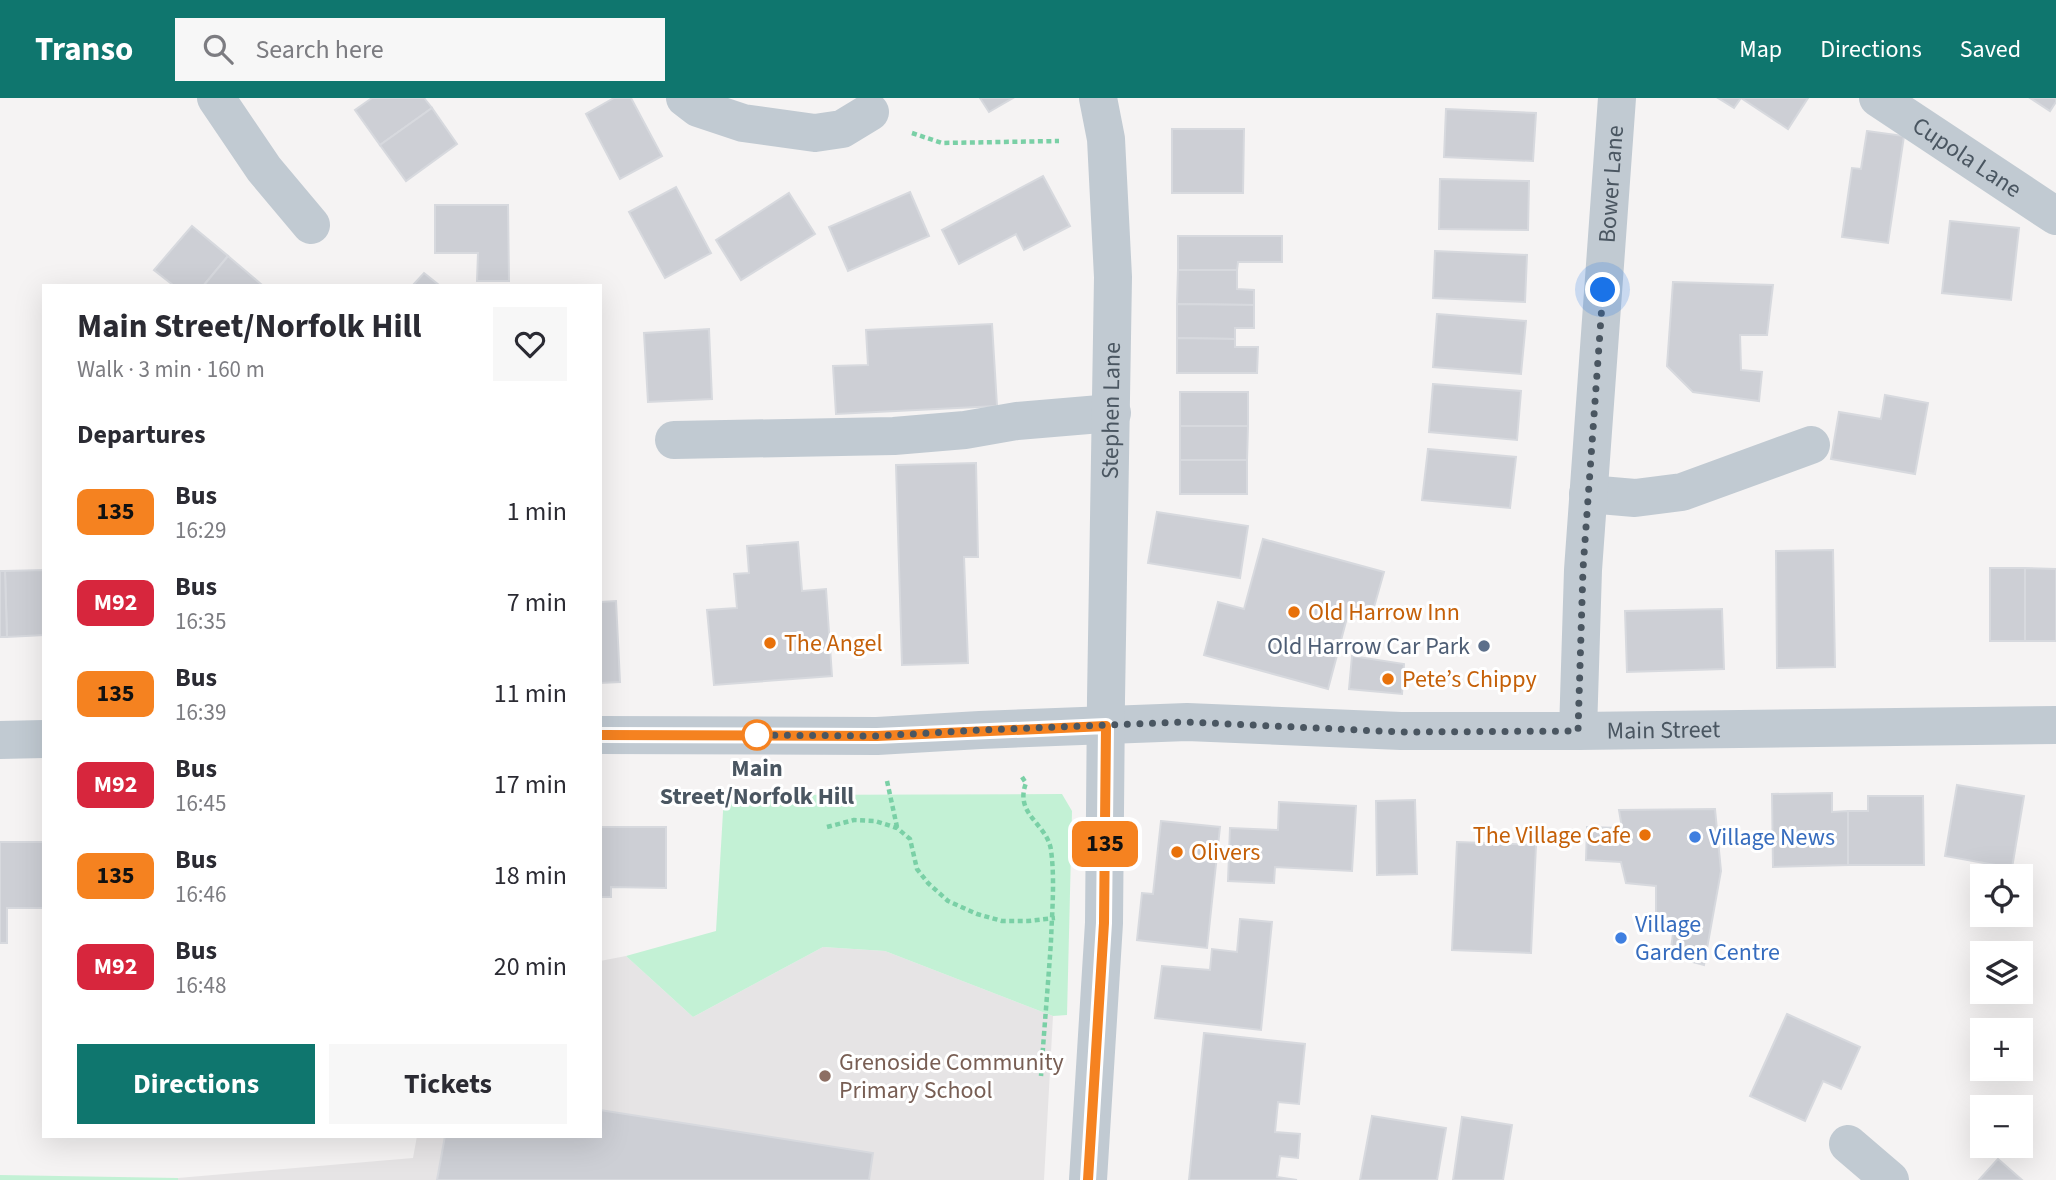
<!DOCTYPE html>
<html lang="en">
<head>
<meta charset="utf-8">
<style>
  :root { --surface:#fff; --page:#f7f7f7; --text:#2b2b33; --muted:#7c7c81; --accent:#0f766e }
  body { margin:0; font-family:"Source Sans 3",sans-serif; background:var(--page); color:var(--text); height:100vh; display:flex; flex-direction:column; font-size:26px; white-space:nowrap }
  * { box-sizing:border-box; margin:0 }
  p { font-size:23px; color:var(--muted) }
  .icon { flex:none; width:38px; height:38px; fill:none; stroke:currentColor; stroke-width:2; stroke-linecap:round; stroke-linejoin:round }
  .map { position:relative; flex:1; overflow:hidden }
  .panel { position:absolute; left:42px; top:186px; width:560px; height:854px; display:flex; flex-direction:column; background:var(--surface); border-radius:0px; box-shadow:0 7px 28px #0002 }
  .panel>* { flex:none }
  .badge { padding:0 14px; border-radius:10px; font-size:24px; line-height:46px }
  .fabs { position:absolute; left:1970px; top:766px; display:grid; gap:14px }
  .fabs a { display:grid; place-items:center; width:63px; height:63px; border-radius:0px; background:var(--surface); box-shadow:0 7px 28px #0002; font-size:35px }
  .you { position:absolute; width:35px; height:35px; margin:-18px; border:5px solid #fff; border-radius:50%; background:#1a73e8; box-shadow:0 0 0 10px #1a73e833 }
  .map>.badge { position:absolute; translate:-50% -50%; box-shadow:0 0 0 4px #fff }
  h2 { padding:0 35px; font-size:26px; line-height:63px }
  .round { display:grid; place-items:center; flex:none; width:74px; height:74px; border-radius:0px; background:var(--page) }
  .overview { display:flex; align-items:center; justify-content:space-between; height:119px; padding:0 35px }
  h1 { font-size:33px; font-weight:700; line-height:52px }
  .primary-button { display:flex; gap:14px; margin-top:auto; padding:14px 35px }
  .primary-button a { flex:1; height:80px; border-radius:0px; background:var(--accent); color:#fff; font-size:28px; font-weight:700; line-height:80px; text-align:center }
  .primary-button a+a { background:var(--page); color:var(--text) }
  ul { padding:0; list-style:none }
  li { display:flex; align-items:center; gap:21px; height:91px; padding:0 35px }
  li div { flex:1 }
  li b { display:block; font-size:26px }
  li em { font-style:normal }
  li .badge { min-width:77px; font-weight:700; text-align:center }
  header { display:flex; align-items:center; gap:42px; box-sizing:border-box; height:98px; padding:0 35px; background:var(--accent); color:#fff }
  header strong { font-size:33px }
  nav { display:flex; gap:38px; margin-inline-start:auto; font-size:24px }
  .search { width:490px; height:63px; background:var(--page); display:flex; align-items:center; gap:18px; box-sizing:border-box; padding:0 24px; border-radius:0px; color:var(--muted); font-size:26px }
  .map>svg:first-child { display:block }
  .education { fill:#e6e4e5 }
  .green { fill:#c3f1d5 }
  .building { fill:#cdcfd5; stroke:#d7d9de; stroke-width:2 }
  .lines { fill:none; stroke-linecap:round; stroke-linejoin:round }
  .path { stroke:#7ad0a6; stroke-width:4.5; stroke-dasharray:5 3.5; stroke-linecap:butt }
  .minor { stroke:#c1cad2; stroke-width:38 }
  .line-casing { stroke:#fff; stroke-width:16 }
  .line { stroke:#f58220; stroke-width:10 }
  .walk { stroke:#4a5661; stroke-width:7; stroke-dasharray:0 12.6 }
  .food-dot { fill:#e8710a; stroke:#fff; stroke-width:2.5 }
  .service-dot { fill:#5c6f8a; stroke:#fff; stroke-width:2.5 }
  .stop-dot { fill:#fff; stroke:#f58220; stroke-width:3.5 }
  .shop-dot { fill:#3f7fe0; stroke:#fff; stroke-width:2.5 }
  .education-dot { fill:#8d6e63; stroke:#fff; stroke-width:2.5 }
  .labels { text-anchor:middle; stroke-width:6; stroke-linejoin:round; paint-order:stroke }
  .street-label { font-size:24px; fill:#4a5661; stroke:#fff }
  .food-label { font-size:24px; fill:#c56008; stroke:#fff; text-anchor:start }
  .service-label { font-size:24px; fill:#4e5e75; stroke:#fff; text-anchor:end }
  .stop-label { font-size:24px; font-weight:bold; fill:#4a5661; stroke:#fff }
  .shop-label { font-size:24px; fill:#366cbe; stroke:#fff; text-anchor:start }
  .education-label { font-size:24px; fill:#785e54; stroke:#fff; text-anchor:start }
</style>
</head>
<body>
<header>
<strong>Transo</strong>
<div class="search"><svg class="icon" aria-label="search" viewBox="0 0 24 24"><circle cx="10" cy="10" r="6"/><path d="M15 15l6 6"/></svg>Search here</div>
<nav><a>Map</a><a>Directions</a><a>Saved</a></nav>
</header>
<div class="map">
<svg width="2056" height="1082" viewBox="0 0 2056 1082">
  <rect width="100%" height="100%" fill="#f5f3f3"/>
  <path class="education" d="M823 849 885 853 1053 918 1044 1082H178V1080L413 1060 417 1038H600V863L626 858 693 919Z"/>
  <g class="green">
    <path d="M1062 696 1072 713 1067 917 1053 918 885 853 823 849 693 919 626 858 716 833 724 697Z"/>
    <path d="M0 1077 178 1080V1082H0Z"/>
  </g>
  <g class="building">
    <path d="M372 0H424L432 10 380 47 355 12Z"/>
    <path d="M614 0H631L662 58 620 81 586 16Z"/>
    <path d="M980 0H1013L989 14Z"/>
    <path d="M1718 0H1808L1788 31 1741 0 1734 10Z"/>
    <path d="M2030 0H2056V4L2050 13Z"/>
    <path d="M432 10 457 46 406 83 380 47Z"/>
    <path d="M1446 11 1536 15 1533 63 1444 59Z"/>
    <path d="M1172 31H1244L1243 95H1172Z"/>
    <path d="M1867 33 1904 38 1888 145 1842 139 1852 70 1861 71Z"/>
    <path d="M1043 78 1070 128 1024 152 1016 136 959 166 942 132Z"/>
    <path d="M1440 81 1529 83 1528 132 1439 131Z"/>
    <path d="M676 89 711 155 665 180 629 114Z"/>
    <path d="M910 94 929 138 848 173 829 129Z"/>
    <path d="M789 95 815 136 741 182 716 142Z"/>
    <path d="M435 107H508L509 183H477L478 155H435Z"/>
    <path d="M1950 123 2019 130 2011 202 1942 195Z"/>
    <path d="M192 128 228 158 204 187H173L154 172Z"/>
    <path d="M1178 138H1282V164H1238L1237 172H1178Z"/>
    <path d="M1435 153 1527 157 1525 204 1433 200Z"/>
    <path d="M228 158 262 187H204Z"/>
    <path d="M1178 172H1237V191L1254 192V207L1177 206Z"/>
    <path d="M424 175 439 187H413Z"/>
    <path d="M1673 184 1773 187 1767 237H1740L1741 272 1762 274 1759 303 1693 294 1667 268Z"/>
    <path d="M1177 206 1254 207V230H1235V241L1177 240Z"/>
    <path d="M1437 216 1526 223 1521 276 1433 269Z"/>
    <path d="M992 226 997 308 836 316 833 268 868 267 866 232Z"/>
    <path d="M709 231 712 301 648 304 644 235Z"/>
    <path d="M1177 240 1235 241V249H1258L1257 275H1177Z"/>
    <path d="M1433 286 1521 293 1517 342 1429 334Z"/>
    <rect x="1180" y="294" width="68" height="34"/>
    <path d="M1885 297 1928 305 1915 376 1831 361 1839 314 1881 321Z"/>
    <path d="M1180 328H1248L1247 362H1180Z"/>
    <path d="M1428 351 1516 359 1510 410 1422 402Z"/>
    <rect x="1180" y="362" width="67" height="34"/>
    <path d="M976 365 978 459H964L968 565 902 567 896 367Z"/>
    <path d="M1157 414 1248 428 1240 480 1148 465Z"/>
    <path d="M1263 441 1384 474 1370 523 1348 516 1328 591 1204 557 1218 504 1244 511Z"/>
    <path d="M798 444 802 493 826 491 832 578 714 587 707 512 737 510 734 476 749 475 747 448Z"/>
    <path d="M1833 452 1835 569 1777 570 1776 453Z"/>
    <rect x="1990" y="470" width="35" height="73"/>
    <path d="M2025 470 2056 471V543H2025Z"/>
    <path d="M44 472V537L7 539 5 473Z"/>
    <path d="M0 473H5L7 539H0Z"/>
    <path d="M616 503 620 584 600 585V504Z"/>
    <path d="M1722 511 1724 571 1627 574 1625 513Z"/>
    <path d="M1352 558 1404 566 1402 596 1349 591Z"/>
    <path d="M1957 687 2024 698 2012 770 1945 758Z"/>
    <path d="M1832 695V714L1848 713V767L1773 769 1772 696Z"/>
    <path d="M1868 698H1923L1924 767H1848V713H1868Z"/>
    <path d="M1415 702 1417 776 1377 777 1376 703Z"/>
    <path d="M1279 704 1356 708 1352 773 1275 769 1274 785 1228 783 1230 730 1278 732Z"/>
    <path d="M1715 711 1721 773 1704 867 1670 858 1675 821 1656 819V788L1626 785 1621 764 1586 762 1587 729 1622 730 1619 712Z"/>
    <path d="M1161 723 1220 729 1207 850 1137 842 1142 795 1153 796Z"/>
    <path d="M600 729H666V790L611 789V799H600Z"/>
    <path d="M0 744H44V810H7V845H0Z"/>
    <path d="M1457 744 1536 747 1531 855 1452 852Z"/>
    <path d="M1240 821 1272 824 1261 932 1155 920 1162 868 1210 872 1212 851 1237 854Z"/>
    <path d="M1787 916 1860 949 1841 991 1823 983 1805 1023 1750 998Z"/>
    <path d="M1204 935 1305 946 1299 1006 1278 1004 1275 1034 1300 1036 1298 1060 1280 1058 1277 1079 1297 1082H1189Z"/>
    <path d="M600 1012 873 1055 869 1082H437L445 1038H600Z"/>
    <path d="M1372 1018 1446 1030 1437 1082H1360Z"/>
    <path d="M1462 1019 1512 1027 1503 1082H1453Z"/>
    <path d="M1998 1061 2022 1082H1979Z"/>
  </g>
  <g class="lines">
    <g class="path">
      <path d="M912 35 942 45 1059 43"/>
      <path d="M1022 679 1026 685C1014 717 1047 725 1051 752 1055 782 1052 813 1051 843 1048 888 1044 933 1041 978"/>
      <path d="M887 683 897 729"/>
      <path d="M827 729 854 722 875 723 897 730 910 741 917 771 928 785 948 803 977 816 1002 823H1028L1055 820"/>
    </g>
    <g class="minor">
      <path d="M216 0 264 71 311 127"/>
      <path d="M685 0 698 10 743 25 815 35 842 31 870 14"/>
      <path id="s1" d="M1878 0 2056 118"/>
      <path d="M674 342 894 338 965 332 1017 323 1112 315"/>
      <path d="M1588 396 1635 400 1682 394 1811 347"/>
      <path id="s2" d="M1578 633 1583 472 1617 0"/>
      <path id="s3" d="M600 637 877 638 980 632 1187 624 1401 633H1578L2056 627"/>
      <path d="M0 642 44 641"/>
      <path d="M1848 1046 1890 1082"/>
      <path id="s4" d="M1088 1082 1104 825 1106 601 1113 179 1106 41 1098 0"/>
    </g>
  </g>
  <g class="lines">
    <defs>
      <path id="line" d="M600 637 877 638 1106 628 1104 825 1088 1082"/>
    </defs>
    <use href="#line" class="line-casing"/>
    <use href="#line" class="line"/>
    <path class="walk" d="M757 637H747L877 638 980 632 1187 624 1401 634 1578 633 1583 471 1603 192"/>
  </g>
  <g class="food-dot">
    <circle cx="1294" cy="514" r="7"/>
    <circle cx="770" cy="545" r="7"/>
    <circle cx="1388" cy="581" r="7"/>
    <circle cx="1645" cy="737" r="7"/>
    <circle cx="1177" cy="754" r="7"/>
  </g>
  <circle class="service-dot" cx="1484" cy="548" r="7"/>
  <circle class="stop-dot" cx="757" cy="637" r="14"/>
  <g class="shop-dot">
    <circle cx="1695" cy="739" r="7"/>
    <circle cx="1621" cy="840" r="7"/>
  </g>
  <circle class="education-dot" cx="825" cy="978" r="7"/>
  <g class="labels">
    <g class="street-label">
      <text dy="8" stroke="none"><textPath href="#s1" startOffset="107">Cupola Lane</textPath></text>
      <text dy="8" stroke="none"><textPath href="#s2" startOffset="548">Bower Lane</textPath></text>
      <text dy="8" stroke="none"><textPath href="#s4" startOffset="770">Stephen Lane</textPath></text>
      <text dy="8" stroke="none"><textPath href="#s3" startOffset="1064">Main Street</textPath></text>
    </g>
    <g class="food-label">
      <text x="1308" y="522">Old Harrow Inn</text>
      <text x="784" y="553">The Angel</text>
      <text x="1402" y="589">Pete’s Chippy</text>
      <text x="1631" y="745" text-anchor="end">The Village Cafe</text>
      <text x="1191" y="762">Olivers</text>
    </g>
    <g class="service-label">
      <text x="1470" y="556">Old Harrow Car Park</text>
    </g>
    <g class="stop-label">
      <text x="757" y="678">Main<tspan x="757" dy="28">Street/Norfolk Hill</tspan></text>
    </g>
    <g class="shop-label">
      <text x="1709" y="747">Village News</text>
      <text x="1635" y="834">Village<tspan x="1635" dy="28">Garden Centre</tspan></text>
    </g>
    <g class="education-label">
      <text x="839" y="972">Grenoside Community<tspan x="839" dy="28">Primary School</tspan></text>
    </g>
  </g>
</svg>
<div class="fabs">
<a><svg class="icon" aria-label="locate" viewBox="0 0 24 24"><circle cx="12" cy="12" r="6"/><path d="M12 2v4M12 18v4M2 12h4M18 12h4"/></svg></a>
<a><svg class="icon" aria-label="layers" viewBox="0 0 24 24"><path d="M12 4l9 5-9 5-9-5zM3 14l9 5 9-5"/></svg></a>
<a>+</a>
<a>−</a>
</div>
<div class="you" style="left:1603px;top:192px"></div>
<b class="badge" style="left:1105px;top:746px;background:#f58220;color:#111">135</b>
<section class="panel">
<div class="overview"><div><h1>Main Street/Norfolk Hill</h1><p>Walk · 3 min · 160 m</p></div><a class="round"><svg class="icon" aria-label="heart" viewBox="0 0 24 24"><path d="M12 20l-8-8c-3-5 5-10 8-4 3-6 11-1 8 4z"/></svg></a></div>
<h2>Departures</h2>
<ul>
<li><span class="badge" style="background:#f58220;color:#111">135</span><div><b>Bus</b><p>16:29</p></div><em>1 min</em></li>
<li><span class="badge" style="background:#d7263d;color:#fff">M92</span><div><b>Bus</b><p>16:35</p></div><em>7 min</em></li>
<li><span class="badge" style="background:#f58220;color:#111">135</span><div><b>Bus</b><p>16:39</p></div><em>11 min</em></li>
<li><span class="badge" style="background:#d7263d;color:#fff">M92</span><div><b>Bus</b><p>16:45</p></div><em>17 min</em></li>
<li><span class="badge" style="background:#f58220;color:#111">135</span><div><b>Bus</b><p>16:46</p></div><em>18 min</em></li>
<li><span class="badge" style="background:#d7263d;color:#fff">M92</span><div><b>Bus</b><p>16:48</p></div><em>20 min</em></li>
</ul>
<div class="primary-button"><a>Directions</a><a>Tickets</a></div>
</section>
</div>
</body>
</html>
